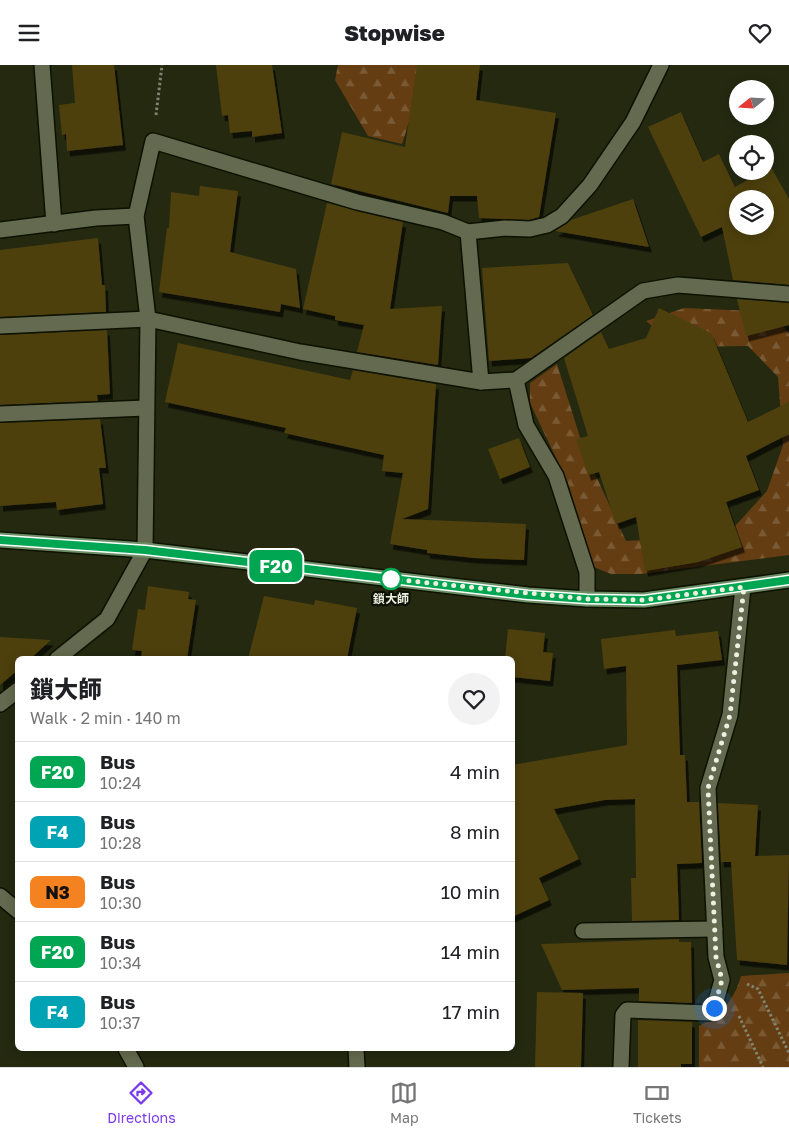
<!DOCTYPE html>
<html lang="en">
<head>
<meta charset="utf-8">
<style>
  :root { --surface:#fff; --page:#f2f2f2; --text:#202124; --muted:#757577; --line:#e0e0e0; --accent:#7c3aed }
  body { margin:0; font-family:"Golos Text","Noto Sans JP",sans-serif; background:var(--page); color:var(--text); height:100vh; display:flex; flex-direction:column; font-size:19px; white-space:nowrap }
  * { box-sizing:border-box; margin:0 }
  p { font-size:16px; color:var(--muted) }
  .icon { flex:none; width:28px; height:28px; fill:none; stroke:currentColor; stroke-width:2; stroke-linecap:round; stroke-linejoin:round }
  .map { position:relative; flex:1; overflow:hidden }
  .details { position:absolute; left:15px; top:591px; width:500px; height:395px; display:flex; flex-direction:column; background:var(--surface); border-radius:8px; box-shadow:0 2px 12px #0003 }
  .details>* { flex:none }
  .badge { padding:0 10px; border-radius:8px; font-size:18px; line-height:32px }
  .needle { width:32px; rotate:252deg }
  .fabs { position:absolute; left:729px; top:15px; display:grid; gap:10px }
  .fabs a { display:grid; place-items:center; width:45px; height:45px; border-radius:50%; background:var(--surface); box-shadow:0 2px 12px #0003; font-size:25px }
  .you { position:absolute; width:25px; height:25px; margin:-12px; border:4px solid #fff; border-radius:50%; background:#1a73e8; box-shadow:0 0 0 8px #1a73e833 }
  .map>.badge { position:absolute; translate:-50% -50%; box-shadow:0 0 0 2px #fff }
  .round { display:grid; place-items:center; flex:none; width:52px; height:52px; border-radius:26px; background:var(--page) }
  .head { display:flex; align-items:center; justify-content:space-between; height:85px; padding:0 15px }
  h1 { font-size:24px; font-weight:800; line-height:38px }
  ul { padding:0; list-style:none }
  li { display:flex; align-items:center; gap:15px; height:60px; padding:0 15px; border-top:1px solid var(--line) }
  li div { flex:1 }
  li b { display:block; font-size:19px }
  li em { font-style:normal }
  li .badge { min-width:55px; font-weight:700; text-align:center }
  header { display:flex; justify-content:space-between; align-items:center; height:65px; padding:0 15px; background:var(--surface); font-size:22px; font-weight:800 }
  .tabs { display:flex; justify-content:space-around; align-items:center; height:70px; border-top:1px solid var(--line); background:var(--surface); font-size:14px; color:var(--muted) }
  .tabs a { display:grid; justify-items:center; gap:2px }
  .tabs .on { color:var(--accent) }
  .map>svg:first-child { display:block }
  .forest { fill:url(#forest-firs) }
  .building { fill:#4d3f10; fill-rule:evenodd; filter:url(#shadow) }
  .lines { fill:none; stroke-linecap:round; stroke-linejoin:round }
  .minor-casing { stroke:#0d1100; stroke-width:18 }
  .major-casing { stroke:#0d1100; stroke-width:18 }
  .path { stroke:#808571; stroke-width:3; stroke-dasharray:2.5 2.5; stroke-linecap:butt }
  .minor { stroke:#646a4f; stroke-width:15 }
  .major { stroke:#6c8e65; stroke-width:15 }
  .line-casing { stroke:#fff; stroke-width:11 }
  .line { stroke:#00a651; stroke-width:8 }
  .walk { stroke:#ebf0e0; stroke-width:5; stroke-dasharray:0 9 }
  .stop-dot { fill:#fff; stroke:#00a651; stroke-width:2.5 }
  .labels { text-anchor:middle; stroke-width:4.5; stroke-linejoin:round; paint-order:stroke }
  .stop-label { font-size:12px; font-weight:bold; fill:#ebf0e0; stroke:#0e1006 }
</style>
</head>
<body>
<header><svg class="icon" aria-label="menu" viewBox="0 0 24 24"><path d="M4 6h16M4 12h16M4 18h16"/></svg>Stopwise<svg class="icon" aria-label="heart" viewBox="0 0 24 24"><path d="M12 20l-8-8c-3-5 5-10 8-4 3-6 11-1 8 4z"/></svg></header>
<div class="map">
<svg width="789" height="1002" viewBox="0 0 789 1002">
  <defs>
    <pattern id="forest-firs" width="22" height="20" patternUnits="userSpaceOnUse" patternTransform="scale(1.25)"><rect width="22" height="20" fill="#643e12"/><path d="M5 1l3.5 6h-7zM16 11l3.5 6h-7z" fill="#7a5a34"/></pattern>
    <filter id="shadow"><feDropShadow dx="3" dy="5.5" stdDeviation="0" flood-color="#0009"/></filter>
  </defs>
  <rect width="100%" height="100%" fill="#242910"/>
  <g class="forest">
    <path d="M338 0H427L402 79 368 71 335 15Z"/>
    <path d="M684 243 773 247 789 269V490L641 509H611L594 502 568 418 530 338V318L557 299 584 385 626 476 727 470 767 426 783 380 778 312 748 281 677 282 646 256Z"/>
    <path d="M789 908V1002H699V961C721 949 734 936 741 911Z"/>
  </g>
  <g class="building">
    <path d="M72 0H114L123 80 67 86 66 69 62 70 59 40 75 38Z"/>
    <path d="M216 0H272L282 68 252 72V66L230 68 228 50 222 51Z"/>
    <path d="M417 0H480L476 35 556 48 539 152 529 155 479 153 477 131H450L448 148 331 119 342 67 405 82Z"/>
    <path d="M681 47 703 97 719 89 735 122 771 102 789 134V220L733 215 722 162 701 172 648 62ZM738 134H765V161H738Z"/>
    <path d="M200 121 238 126 230 187 296 204 300 243 281 239 280 247 159 227 167 163H169L171 127 199 131Z"/>
    <path d="M633 134 649 182 555 166 571 155Z"/>
    <path d="M327 138 403 157 390 244 442 241 438 300 357 287 364 260 335 255V251L303 244Z"/>
    <path d="M98 173 102 220H105L106 247 0 252V185Z"/>
    <path d="M568 198 593 250 531 293 489 296 482 203Z"/>
    <path d="M737 234 789 238V260L746 271Z"/>
    <path d="M659 243 711 268 748 357 789 337V369L746 391 759 425 726 437 742 482 698 497 645 506 636 452 616 459 599 407 588 410 576 374 588 371 564 293 601 267 609 284 646 273Z"/>
    <path d="M107 265 110 329 97 330 98 336 0 340V270Z"/>
    <path d="M178 278 350 315 353 305 436 319 428 444 402 454 526 459 524 495 474 493 427 488V485L390 479 403 408 382 406 384 390 284 368 286 363 165 337Z"/>
    <path d="M100 354 106 403H99L103 439 57 445 56 437 0 441V358Z"/>
    <path d="M519 373 530 402 500 414 488 384Z"/>
    <path d="M148 521 189 527 188 534 196 535 187 594H141L142 586 132 585 138 544 145 545Z"/>
    <path d="M264 531 314 540 315 535 357 543 347 594H248Z"/>
    <path d="M508 564 545 568 543 587 553 588 550 616 512 612V594H505Z"/>
    <path d="M675 565 676 571 718 566 722 595 677 600 680 690H685L687 737H699L702 798 677 799 679 855 632 856 631 813H636L635 734 605 735 554 744 579 794 539 813 549 835 512 852V700L627 680 626 601 604 604 601 574Z"/>
    <path d="M0 572 51 575 30 594H18V605L0 620Z"/>
    <path d="M718 738 758 740 755 791 789 790 787 900 737 895 731 797H721Z"/>
    <path d="M679 874V877H691L692 938 639 936V923L562 925 541 879Z"/>
    <path d="M537 927 583 928 581 1002H535Z"/>
    <path d="M638 955 692 957V999H681V1002H638Z"/>
  </g>
  <g class="lines">
    <defs>
      <g id="minor">
        <path d="M42 0 54 159"/>
        <path d="M0 165 96 153 136 151"/>
        <path d="M468 167 481 317"/>
        <path d="M0 261 148 254 300 287 481 317 516 315 643 226 678 220 789 229"/>
        <path d="M516 315 526 360 556 411 587 507V534"/>
        <path d="M0 349 146 343"/>
        <path d="M57 594 107 554 145 485 148 254 136 151 153 76 357 137 443 157 468 167 505 163 530 164 547 160 562 151 590 120 633 57 661 0"/>
        <path d="M0 639 18 625"/>
        <path d="M0 831 18 846"/>
        <path d="M583 866 715 864"/>
        <path d="M714 943 722 915 716 892 708 723 730 650 743 522"/>
        <path d="M126 984 136 1002"/>
        <path d="M356 984 357 1002"/>
        <path d="M621 1002 623 950 627 945 709 948"/>
      </g>
      <path id="major" d="M0 475 145 485 528 530 587 534 644 535 789 515"/>
    </defs>
    <use href="#minor" class="minor-casing"/>
    <use href="#major" class="major-casing"/>
    <g class="path">
      <path d="M156 50 162 0"/>
      <path d="M747 919 758 924 789 988"/>
      <path d="M739 951 763 1002"/>
    </g>
    <use href="#minor" class="minor"/>
    <use href="#major" class="major"/>
  </g>
  <g class="lines">
    <defs>
      <path id="line" d="M0 475 145 485 528 530 587 534 644 535 789 515"/>
    </defs>
    <use href="#line" class="line-casing"/>
    <use href="#line" class="line"/>
    <path class="walk" d="M391 514 587 534 644 535 744 522 730 650 708 723 716 892 722 915 714 943"/>
  </g>
  <circle class="stop-dot" cx="391" cy="514" r="10"/>
  <g class="labels">
    <g class="stop-label">
      <text x="391" y="538">鎖大師</text>
    </g>
  </g>
</svg>
<div class="fabs">
<a><svg class="needle" viewBox="-14 -14 28 28"><path d="M0-13l5 13h-10z" fill="#e53935"/><path d="M0 13l5-13h-10z" fill="#757577"/></svg></a>
<a><svg class="icon" aria-label="locate" viewBox="0 0 24 24"><circle cx="12" cy="12" r="6"/><path d="M12 2v4M12 18v4M2 12h4M18 12h4"/></svg></a>
<a><svg class="icon" aria-label="layers" viewBox="0 0 24 24"><path d="M12 4l9 5-9 5-9-5zM3 14l9 5 9-5"/></svg></a>
</div>
<div class="you" style="left:714px;top:943px"></div>
<b class="badge" style="left:276px;top:501px;background:#00a651;color:#fff">F20</b>
<section class="details">
<div class="head"><div><h1>鎖大師</h1><p>Walk · 2 min · 140 m</p></div><a class="round"><svg class="icon" aria-label="heart" viewBox="0 0 24 24"><path d="M12 20l-8-8c-3-5 5-10 8-4 3-6 11-1 8 4z"/></svg></a></div>
<ul>
<li><span class="badge" style="background:#00a651;color:#fff">F20</span><div><b>Bus</b><p>10:24</p></div><em>4 min</em></li>
<li><span class="badge" style="background:#00a3b4;color:#fff">F4</span><div><b>Bus</b><p>10:28</p></div><em>8 min</em></li>
<li><span class="badge" style="background:#f58220;color:#111">N3</span><div><b>Bus</b><p>10:30</p></div><em>10 min</em></li>
<li><span class="badge" style="background:#00a651;color:#fff">F20</span><div><b>Bus</b><p>10:34</p></div><em>14 min</em></li>
<li><span class="badge" style="background:#00a3b4;color:#fff">F4</span><div><b>Bus</b><p>10:37</p></div><em>17 min</em></li>
</ul>
</section>
</div>
<nav class="tabs">
<a class="on"><svg class="icon" aria-label="directions" viewBox="0 0 24 24"><path d="M12 3l9 9-9 9-9-9zM9 14v-3h6M13 9l2 2-2 2"/></svg>Directions</a>
<a><svg class="icon" aria-label="map" viewBox="0 0 24 24"><path d="M3 6l6-2 6 2 6-2v14l-6 2-6-2-6 2zM9 4v14M15 6v14"/></svg>Map</a>
<a><svg class="icon" aria-label="tickets" viewBox="0 0 24 24"><path d="M3 7h18v10H3zM15 7v10"/></svg>Tickets</a>
</nav>
</body>
</html>
